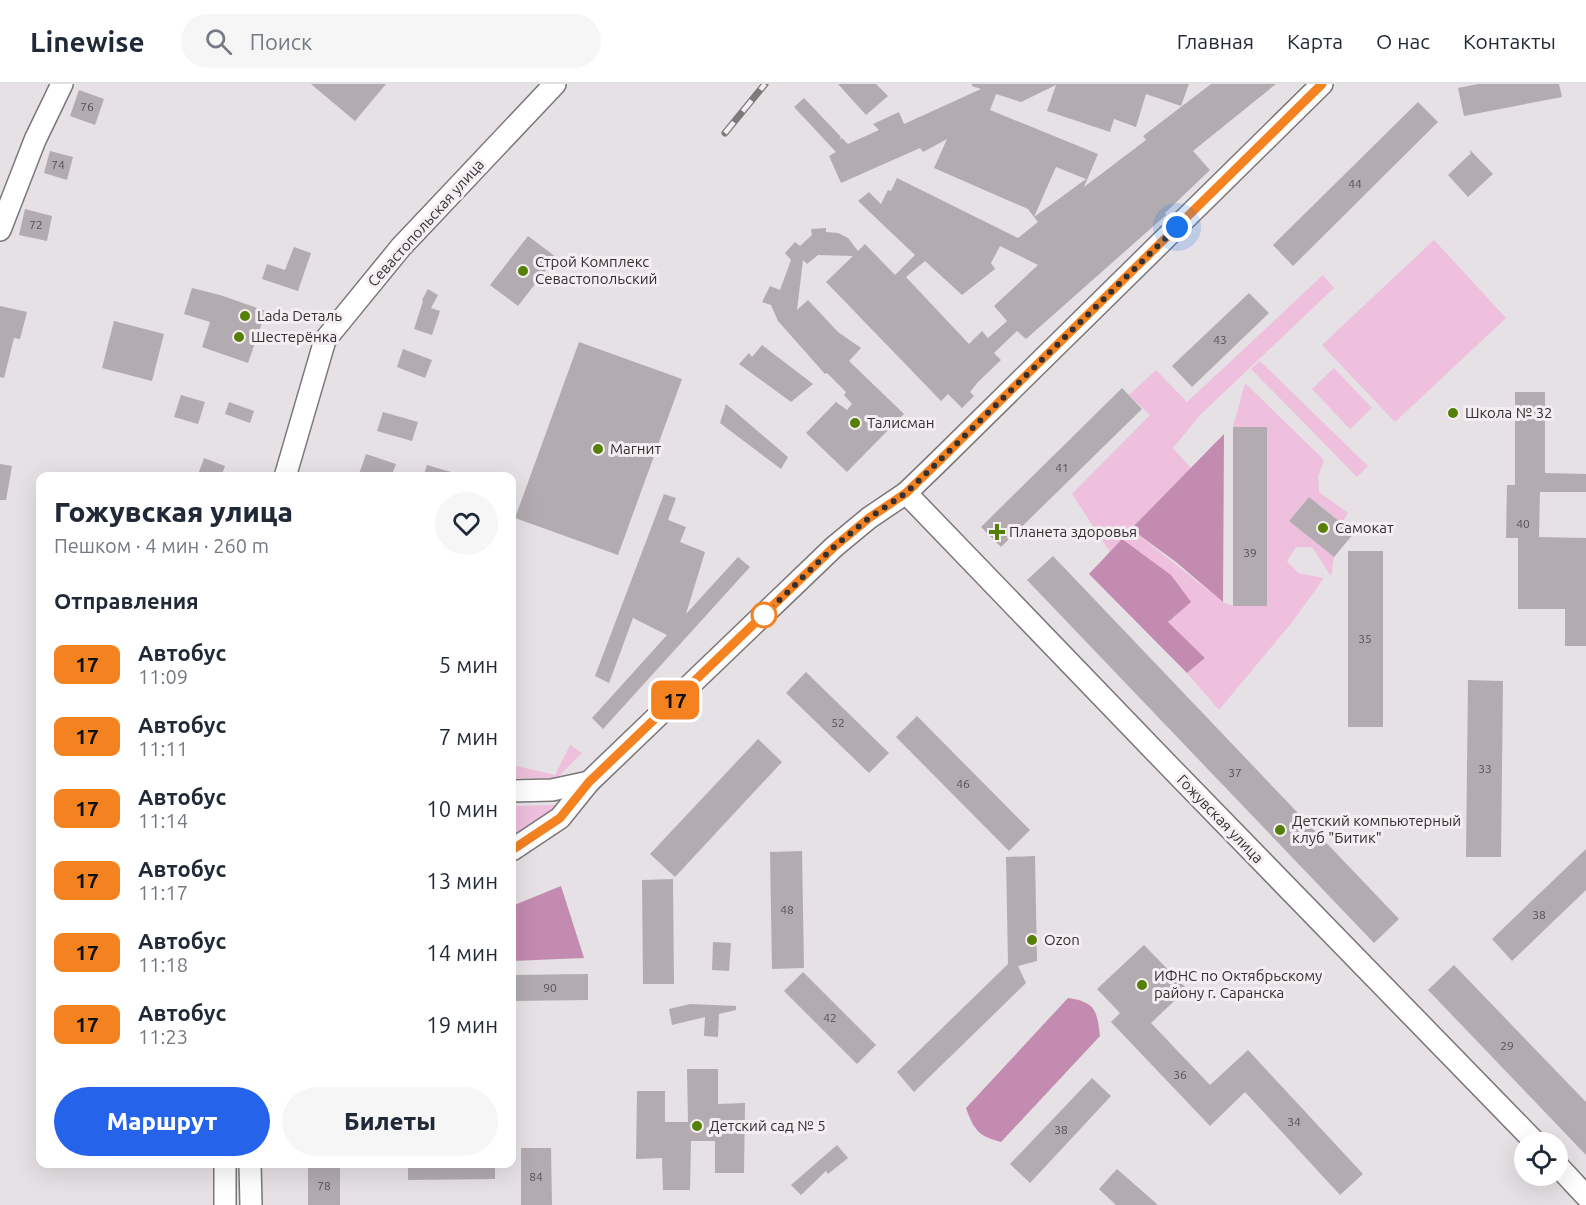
<!DOCTYPE html>
<html lang="ru">
<head>
<meta charset="utf-8">
<style>
  :root { --surface:#fff; --page:#f6f6f7; --text:#1f2937; --muted:#747a83; --line:#e0e1e3; --accent:#2563eb }
  body { margin:0; font-family:Ubuntu,sans-serif; background:var(--page); color:var(--text); height:100vh; display:flex; flex-direction:column; font-size:22px; white-space:nowrap }
  * { box-sizing:border-box; margin:0 }
  p { font-size:20px; color:var(--muted) }
  .icon { flex:none; width:33px; height:33px; fill:none; stroke:currentColor; stroke-width:2; stroke-linecap:round; stroke-linejoin:round }
  .map { position:relative; flex:1; overflow:hidden }
  .side { position:absolute; left:36px; top:388px; width:480px; height:696px; display:flex; flex-direction:column; background:var(--surface); border-radius:12px; box-shadow:0 6px 24px #0002 }
  .side>* { flex:none }
  .badge { padding:0 12px; border-radius:9px; font-size:21px; line-height:39px }
  .tools { position:absolute; left:1514px; top:1048px; display:grid; gap:12px }
  .tools a { display:grid; place-items:center; width:54px; height:54px; border-radius:50%; background:var(--surface); box-shadow:0 6px 24px #0002; font-size:30px }
  .you { position:absolute; width:30px; height:30px; margin:-15px; border:4px solid #fff; border-radius:50%; background:#1a73e8; box-shadow:0 0 0 9px #1a73e833 }
  .map>.badge { position:absolute; translate:-50% -50%; box-shadow:0 0 0 3px #fff }
  h2 { padding:0 18px; font-size:22px; line-height:54px }
  .round { display:grid; place-items:center; flex:none; width:63px; height:63px; border-radius:32px; background:var(--page) }
  .summary { display:flex; align-items:center; justify-content:space-between; height:102px; padding:0 18px }
  h1 { font-size:28px; font-weight:800; line-height:45px }
  .primary-button { display:flex; gap:12px; margin-top:auto; padding:12px 18px }
  .primary-button a { flex:1; height:69px; border-radius:36px; background:var(--accent); color:#fff; font-size:24px; font-weight:800; line-height:69px; text-align:center }
  .primary-button a+a { background:var(--page); color:var(--text) }
  ul { padding:0; list-style:none }
  li { display:flex; align-items:center; gap:18px; height:72px; padding:0 18px }
  li div { flex:1 }
  li b { display:block; font-size:22px }
  li em { font-style:normal }
  li .badge { min-width:66px; font-weight:700; text-align:center }
  header { display:flex; align-items:center; gap:36px; box-sizing:border-box; height:84px; padding:0 30px; background:var(--surface); border-bottom:2px solid var(--line) }
  header strong { font-size:28px }
  nav { display:flex; gap:33px; margin-inline-start:auto; font-size:21px }
  .search { width:420px; height:54px; background:var(--page); display:flex; align-items:center; gap:15px; box-sizing:border-box; padding:0 21px; border-radius:33px; color:var(--muted); font-size:22px }
  .map>svg:first-child { display:block }
  .green { fill:#efbfde }
  .forest { fill:#c38bb0 }
  .building { fill:#b2acb0; fill-rule:evenodd }
  .lines { fill:none; stroke-linecap:round; stroke-linejoin:round }
  .minor-casing { stroke:#7a7679; stroke-width:24 }
  .minor { stroke:#fff; stroke-width:21 }
  .rail-casing { stroke:#7e7a7c; stroke-width:7 }
  .rail { stroke:#f4eef2; stroke-width:4.5; stroke-dasharray:14; stroke-linecap:butt }
  .line-casing { stroke:#fff; stroke-width:14 }
  .line { stroke:#f58220; stroke-width:9 }
  .walk { stroke:#333132; stroke-width:6; stroke-dasharray:0 10.8 }
  .poi-dot { fill:#558006; stroke:#f4eef2; stroke-width:2 }
  .stop-dot { fill:#fff; stroke:#f58220; stroke-width:3 }
  .labels { text-anchor:middle; stroke-width:6; stroke-linejoin:round; paint-order:stroke }
  .number-label { font-size:12px; fill:#535052 }
  .street-label { font-size:15px; fill:#333132; stroke:#f4eef2 }
  .poi-label { font-size:15px; fill:#333132; stroke:#f4eef2; text-anchor:start }
</style>
</head>
<body>
<header>
<strong>Linewise</strong>
<div class="search"><svg class="icon" aria-label="search" viewBox="0 0 24 24"><circle cx="10" cy="10" r="6"/><path d="M15 15l6 6"/></svg>Поиск</div>
<nav><a>Главная</a><a>Карта</a><a>О нас</a><a>Контакты</a></nav>
</header>
<div class="map">
<svg width="1586" height="1121" viewBox="0 0 1586 1121">
  <rect width="100%" height="100%" fill="#e6e1e4"/>
  <g class="green">
    <path d="M1434 156 1506 234 1395 338 1322 261Z"/>
    <path d="M1323 191 1334 204 1200 331 1173 364 1191 384 1131 445 1223 518 1233 522H1266L1267 343H1233L1245 299 1324 376 1318 393 1319 408 1348 429 1342 439 1309 413 1289 437 1334 473 1331 492 1312 463H1296L1287 477 1298 489 1324 494 1293 537 1219 626 1187 589 1205 574 1168 538 1190 518 1171 491 1121 456 1110 468 1072 410 1150 331 1129 311 1156 286 1187 318Z"/>
    <path d="M1260 277 1368 382 1357 393 1251 285Z"/>
    <path d="M1334 284 1372 324 1350 345 1312 305Z"/>
    <path d="M570 661 582 669 557 694H512V681L555 691Z"/>
    <path d="M567 718 512 754V722L555 721Z"/>
  </g>
  <g class="forest">
    <path d="M1224 350 1223 518 1176 478 1131 445Z"/>
    <path d="M1122 455 1171 491 1191 518 1168 538 1205 574 1187 589 1089 490Z"/>
    <path d="M561 802 584 874 512 877V822Z"/>
    <path d="M1068 914C1095 918 1097 926 1100 952L1001 1058C978 1052 974 1046 966 1024Z"/>
  </g>
  <g class="building">
    <path d="M311 0H386L355 37Z"/>
    <path d="M838 0H876L888 12 866 31Z"/>
    <path d="M972 0H1189L1181 22 1146 10 1136 43 1114 35 1110 48 1047 27 1056 1 1021 18 996 10 990 26 1098 70 1084 103 1146 56 1143 52 1211 0H1276L1193 67 1210 86 1165 129 1166 131 1026 255 1017 247 997 266 994 269 1001 276 978 298 970 308 974 312 962 324 948 310 941 317 826 198 853 172 818 171 807 180 803 176 797 226 808 216 838 248 861 264 849 277 904 330 847 388 806 349 836 318 847 326 852 320 844 311 846 308 827 289 825 290 778 237 771 221 762 218 770 202 780 206 791 176 785 169 795 158 800 162 812 151 811 145 826 144V148L838 149 848 154 858 167 865 160 895 191 915 171 858 117 869 108 881 120 888 106 891 107 897 94 1018 154 1038 138 1034 133 1086 95 1056 83 1034 133 1028 125 934 84 947 55 923 68 920 64 841 99 829 72 836 68 794 23 804 14 841 53 839 56 842 54 848 60 879 46 873 40 899 28 904 40 981 5 972 2ZM1000 162 1038 181 994 222 1007 237 988 254 982 247 969 260 906 193 925 177 962 211 995 185 991 179Z"/>
    <path d="M1478 0H1559L1562 13 1464 32 1458 4Z"/>
    <path d="M79 6 104 15 95 41 70 32Z"/>
    <path d="M1418 18 1438 38 1293 182 1273 161Z"/>
    <path d="M1470 66 1493 90 1468 113 1448 91 1470 70 1471 72Z"/>
    <path d="M50 67 73 73 67 96 44 89Z"/>
    <path d="M25 125 52 132 47 157 19 151Z"/>
    <path d="M528 152 556 173 518 222 490 201Z"/>
    <path d="M294 163 311 169 298 207 262 195 267 180 285 186Z"/>
    <path d="M192 204 220 211 266 227 248 279 202 263 210 238 184 230Z"/>
    <path d="M428 205 438 211 431 224 440 227 432 251 414 245 423 217 422 216Z"/>
    <path d="M1249 209 1269 229 1192 303 1172 282Z"/>
    <path d="M0 222 27 228 20 255 14 254 4 294 0 293Z"/>
    <path d="M114 237 164 250 152 297 102 284Z"/>
    <path d="M579 258 682 295 618 471 515 434Z"/>
    <path d="M762 261 813 300 791 318 739 280 749 269 752 273Z"/>
    <path d="M403 265 432 276 425 294 397 283Z"/>
    <path d="M1122 304 1142 325 1001 463 981 443Z"/>
    <path d="M1515 308H1545V389L1586 390V408H1540L1539 453 1586 454V562H1565V525H1518V454H1506L1507 401H1515Z"/>
    <path d="M181 311 205 318 198 340 174 333Z"/>
    <path d="M229 318 254 327 250 339 225 330Z"/>
    <path d="M726 320 788 373 781 385 720 339Z"/>
    <path d="M383 328 418 338 412 357 377 347Z"/>
    <rect x="1233" y="343" width="34" height="179"/>
    <path d="M366 370 396 380 391 393H358Z"/>
    <path d="M204 374 225 382 221 393H212L199 388Z"/>
    <path d="M0 380 12 382 6 416H0Z"/>
    <path d="M427 381 458 390V393H423Z"/>
    <path d="M664 410 676 414 668 436 686 443 680 458 705 468 686 530 738 473 750 483 603 645 592 634 667 551 633 534 609 599 595 592Z"/>
    <path d="M1309 413 1354 449 1334 473 1289 437Z"/>
    <rect x="1348" y="467" width="35" height="176"/>
    <path d="M1053 472 1399 835 1374 859 1027 496Z"/>
    <path d="M806 588 889 669 869 689 786 609Z"/>
    <path d="M1468 596 1503 597 1501 773H1466Z"/>
    <path d="M917 632 1030 746 1009 767 896 653Z"/>
    <path d="M758 655 782 678 675 793 650 770Z"/>
    <path d="M1586 765V806L1512 877 1492 855Z"/>
    <path d="M802 767 804 884 772 885 770 768Z"/>
    <path d="M1035 772 1037 877 1018 882 1026 899 914 1008 897 988 1008 880 1006 773Z"/>
    <path d="M673 795 674 900H643L642 796Z"/>
    <path d="M713 858 731 859 729 887 712 886Z"/>
    <path d="M1144 861 1187 905 1151 939 1210 1001 1248 966 1363 1090 1340 1111 1245 1008 1210 1042 1111 938 1120 929 1097 905Z"/>
    <path d="M1454 881 1586 1018V1071L1428 906Z"/>
    <path d="M803 888 876 961 857 980 784 907Z"/>
    <path d="M588 890V916L512 917V891Z"/>
    <path d="M690 920 736 922V926L719 930 718 953 704 952 705 933 672 941 669 925Z"/>
    <path d="M687 985H718V1020L745 1019 744 1089H715V1057H691L690 1106H663L662 1074 636 1075 637 1007H665V1038H688Z"/>
    <path d="M1092 994 1111 1012 1030 1099 1010 1080Z"/>
    <path d="M837 1061 848 1074 828 1090 826 1087 801 1111 791 1101Z"/>
    <path d="M521 1064H551L552 1121H521Z"/>
    <path d="M408 1080H495V1095L408 1096Z"/>
    <rect x="308" y="1082" width="32" height="39"/>
    <path d="M1117 1085 1158 1121H1116L1099 1105Z"/>
  </g>
  <g class="lines">
    <defs>
      <g id="minor">
        <path d="M0 146 35 56 62 0"/>
        <path d="M285 393 325 256 401 163 555 0"/>
        <path d="M906 409 1170 683 1536 1059"/>
        <path d="M512 707 552 706 589 698"/>
        <path d="M512 766 560 734 589 698 834 463 869 434 906 409 934 382 1322 0"/>
        <path d="M250 1080 251 1121"/>
        <path d="M1557 1081 1586 1112"/>
        <path d="M225 1121V1080"/>
      </g>
    </defs>
    <use href="#minor" class="minor-casing"/>
    <use href="#minor" class="minor"/>
    <defs>
      <path id="rail" d="M725 49 765 0"/>
    </defs>
    <use href="#rail" class="rail-casing"/>
    <use href="#rail" class="rail"/>
  </g>
  <g class="lines">
    <defs>
      <path id="line" d="M512 766 560 734 589 698 834 463 869 434 906 409 934 382 1322 0"/>
    </defs>
    <use href="#line" class="line-casing"/>
    <use href="#line" class="line"/>
    <path class="walk" d="M764 531 834 463 869 434 906 409 934 382 1177 143"/>
  </g>
  <g class="poi-dot">
    <circle cx="523" cy="187" r="6"/>
    <circle cx="245" cy="232" r="6"/>
    <circle cx="239" cy="253" r="6"/>
    <circle cx="1453" cy="329" r="6"/>
    <circle cx="855" cy="339" r="6"/>
    <circle cx="598" cy="365" r="6"/>
    <circle cx="1323" cy="444" r="6"/>
    <path d="M994 439h6v6h6v6h-6v6h-6v-6h-6v-6h6z"/>
    <circle cx="1280" cy="746" r="6"/>
    <circle cx="1032" cy="856" r="6"/>
    <circle cx="1142" cy="901" r="6"/>
    <circle cx="697" cy="1042" r="6"/>
  </g>
  <circle class="stop-dot" cx="764" cy="531" r="12"/>
  <g class="labels">
    <g class="number-label">
      <text x="87" y="27">76</text>
      <text x="58" y="85">74</text>
      <text x="1355" y="104">44</text>
      <text x="36" y="145">72</text>
      <text x="1220" y="260">43</text>
      <text x="1062" y="388">41</text>
      <text x="1523" y="444">40</text>
      <text x="1250" y="473">39</text>
      <text x="1365" y="559">35</text>
      <text x="838" y="643">52</text>
      <text x="1485" y="689">33</text>
      <text x="1235" y="693">37</text>
      <text x="963" y="704">46</text>
      <text x="787" y="830">48</text>
      <text x="1539" y="835">38</text>
      <text x="550" y="908">90</text>
      <text x="830" y="938">42</text>
      <text x="1507" y="966">29</text>
      <text x="1180" y="995">36</text>
      <text x="1294" y="1042">34</text>
      <text x="1061" y="1050">38</text>
      <text x="536" y="1097">84</text>
      <text x="324" y="1106">78</text>
    </g>
    <g class="street-label">
      <text transform="translate(426 139) rotate(-48)" y="5">Севастопольская улица</text>
      <text transform="translate(1220 735) rotate(46)" y="5">Гожувская улица</text>
    </g>
    <g class="poi-label">
      <text x="535" y="183">Строй Комплекс<tspan x="535" dy="17">Севастопольский</tspan></text>
      <text x="257" y="237">Lada Dеталь</text>
      <text x="251" y="258">Шестерёнка</text>
      <text x="1465" y="334">Школа № 32</text>
      <text x="867" y="344">Талисман</text>
      <text x="610" y="370">Магнит</text>
      <text x="1335" y="449">Самокат</text>
      <text x="1009" y="453">Планета здоровья</text>
      <text x="1292" y="742">Детский компьютерный<tspan x="1292" dy="17">клуб "Битик"</tspan></text>
      <text x="1044" y="861">Ozon</text>
      <text x="1154" y="897">ИФНС по Октябрьскому<tspan x="1154" dy="17">району г. Саранска</tspan></text>
      <text x="709" y="1047">Детский сад № 5</text>
    </g>
  </g>
</svg>
<div class="tools">
<a><svg class="icon" aria-label="locate" viewBox="0 0 24 24"><circle cx="12" cy="12" r="6"/><path d="M12 2v4M12 18v4M2 12h4M18 12h4"/></svg></a>
</div>
<div class="you" style="left:1177px;top:143px"></div>
<b class="badge" style="left:675px;top:616px;background:#f58220;color:#111">17</b>
<section class="side">
<div class="summary"><div><h1>Гожувская улица</h1><p>Пешком · 4 мин · 260 m</p></div><a class="round"><svg class="icon" aria-label="heart" viewBox="0 0 24 24"><path d="M12 20l-8-8c-3-5 5-10 8-4 3-6 11-1 8 4z"/></svg></a></div>
<h2>Отправления</h2>
<ul>
<li><span class="badge" style="background:#f58220;color:#111">17</span><div><b>Автобус</b><p>11:09</p></div><em>5 мин</em></li>
<li><span class="badge" style="background:#f58220;color:#111">17</span><div><b>Автобус</b><p>11:11</p></div><em>7 мин</em></li>
<li><span class="badge" style="background:#f58220;color:#111">17</span><div><b>Автобус</b><p>11:14</p></div><em>10 мин</em></li>
<li><span class="badge" style="background:#f58220;color:#111">17</span><div><b>Автобус</b><p>11:17</p></div><em>13 мин</em></li>
<li><span class="badge" style="background:#f58220;color:#111">17</span><div><b>Автобус</b><p>11:18</p></div><em>14 мин</em></li>
<li><span class="badge" style="background:#f58220;color:#111">17</span><div><b>Автобус</b><p>11:23</p></div><em>19 мин</em></li>
</ul>
<div class="primary-button"><a>Маршрут</a><a>Билеты</a></div>
</section>
</div>
</body>
</html>
